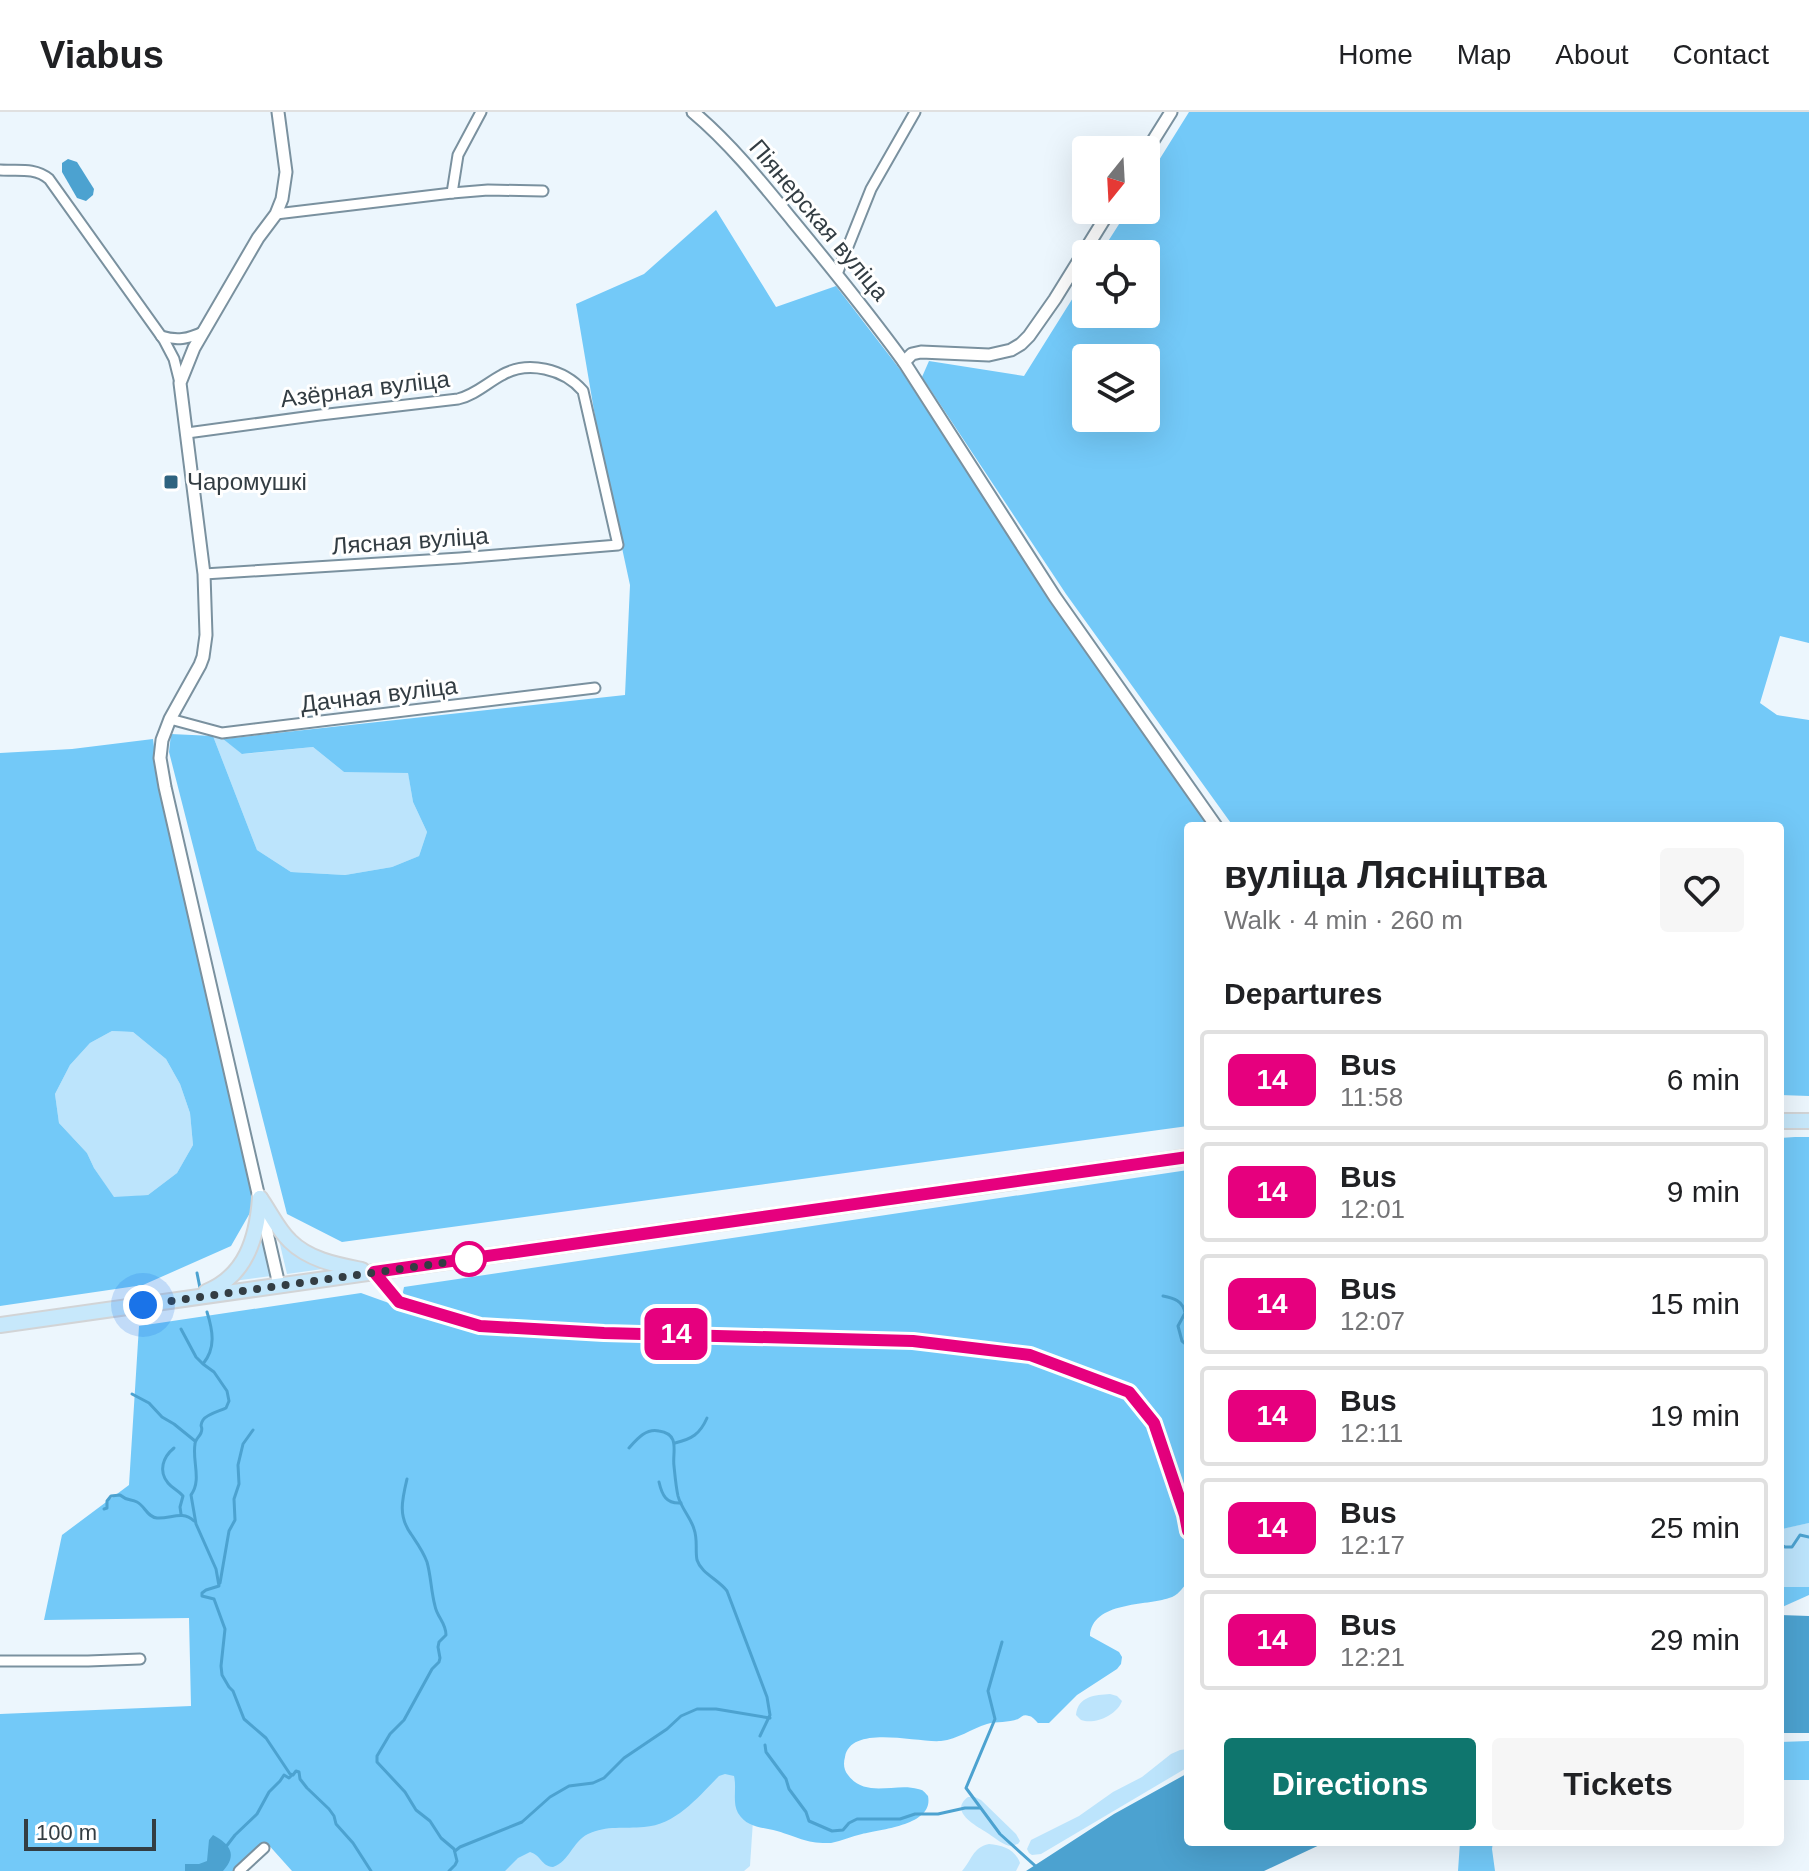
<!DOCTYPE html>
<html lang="en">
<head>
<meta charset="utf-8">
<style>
  :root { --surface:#fff; --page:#f6f6f6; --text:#202124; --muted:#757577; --line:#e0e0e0; --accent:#0f766e }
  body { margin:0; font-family:Arial,sans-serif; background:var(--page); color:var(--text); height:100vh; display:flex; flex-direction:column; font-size:30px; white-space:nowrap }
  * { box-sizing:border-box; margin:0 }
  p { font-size:26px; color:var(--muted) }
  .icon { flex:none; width:44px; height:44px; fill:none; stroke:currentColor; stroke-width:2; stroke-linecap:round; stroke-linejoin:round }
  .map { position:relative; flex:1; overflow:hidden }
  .sheet { position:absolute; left:1184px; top:710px; width:600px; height:1024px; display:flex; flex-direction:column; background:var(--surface); border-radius:8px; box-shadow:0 8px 32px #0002 }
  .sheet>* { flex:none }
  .badge { padding:0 16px; border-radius:12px; font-size:28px; line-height:52px }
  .needle { width:52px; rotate:198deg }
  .fabs { position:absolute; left:1072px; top:24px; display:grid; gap:16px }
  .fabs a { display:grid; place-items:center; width:88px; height:88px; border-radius:8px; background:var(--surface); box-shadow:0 8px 32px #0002; font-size:40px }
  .scale { position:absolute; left:24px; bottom:20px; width:132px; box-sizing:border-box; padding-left:8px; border:4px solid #333d43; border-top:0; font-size:22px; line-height:28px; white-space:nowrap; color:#333d43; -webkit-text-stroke:6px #fff; paint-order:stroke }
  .you { position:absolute; width:40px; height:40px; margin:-20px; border:6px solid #fff; border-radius:50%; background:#1a73e8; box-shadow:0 0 0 12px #1a73e833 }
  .map>.badge { position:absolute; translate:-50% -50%; box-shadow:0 0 0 4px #fff }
  h2 { padding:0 40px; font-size:30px; line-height:72px }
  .round { display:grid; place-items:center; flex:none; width:84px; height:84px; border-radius:8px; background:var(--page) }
  .head { display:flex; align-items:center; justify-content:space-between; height:136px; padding:0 40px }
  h1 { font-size:38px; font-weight:600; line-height:60px }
  .action { display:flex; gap:16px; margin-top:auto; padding:16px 40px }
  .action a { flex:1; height:92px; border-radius:8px; background:var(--accent); color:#fff; font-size:32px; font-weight:600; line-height:92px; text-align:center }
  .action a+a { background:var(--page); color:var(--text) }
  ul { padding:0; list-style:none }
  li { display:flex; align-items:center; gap:24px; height:100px; margin:0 16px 12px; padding:0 24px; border:4px solid var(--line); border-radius:8px }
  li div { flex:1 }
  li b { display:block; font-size:30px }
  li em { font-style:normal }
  li .badge { min-width:88px; font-weight:700; text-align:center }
  header { display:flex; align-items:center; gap:48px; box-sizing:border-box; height:112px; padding:0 40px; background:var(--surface); border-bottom:2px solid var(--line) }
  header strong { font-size:38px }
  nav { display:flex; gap:44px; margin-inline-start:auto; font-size:28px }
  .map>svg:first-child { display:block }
  .green { fill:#bce4fc }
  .forest { fill:#73c9f8; fill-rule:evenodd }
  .water { fill:#4ca2d0 }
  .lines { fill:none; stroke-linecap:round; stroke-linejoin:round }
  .stream { stroke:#4ca2d0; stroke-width:3 }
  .minor-casing { stroke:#7a919f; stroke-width:13 }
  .tertiary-casing { stroke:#7a919f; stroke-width:15 }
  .primary-casing { stroke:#d2d4d6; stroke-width:18 }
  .minor { stroke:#fff; stroke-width:9 }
  .tertiary { stroke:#fff; stroke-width:11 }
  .primary { stroke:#c7e8fb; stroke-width:14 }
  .line-casing { stroke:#fff; stroke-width:18 }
  .line { stroke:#e6007e; stroke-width:12 }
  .walk { stroke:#333d43; stroke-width:8; stroke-dasharray:0 14.4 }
  .poi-dot { fill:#2f637f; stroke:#fff; stroke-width:3 }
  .stop-dot { fill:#fff; stroke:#e6007e; stroke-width:4 }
  .labels { text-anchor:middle; stroke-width:6; stroke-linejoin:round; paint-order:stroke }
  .street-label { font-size:24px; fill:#333d43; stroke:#fff }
  .poi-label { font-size:24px; fill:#333d43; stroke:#fff; text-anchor:start }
</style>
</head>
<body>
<header>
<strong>Viabus</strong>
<nav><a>Home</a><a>Map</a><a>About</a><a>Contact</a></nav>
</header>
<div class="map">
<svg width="1809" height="1759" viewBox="0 0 1809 1759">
  <rect width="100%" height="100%" fill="#ecf6fd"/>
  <g class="green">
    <path d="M213 624 223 627 243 642 313 635 344 660H408L413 690 427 720 419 744 392 755 345 763 291 760 257 738Z"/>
    <path d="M112 919 133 920 166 947 180 972 190 1001 193 1033 177 1061 148 1083 114 1086 94 1056 87 1041 59 1011 55 982 70 953 90 931Z"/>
    <path d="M261 1121 271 1164 234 1169Z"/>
    <path d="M278 1124 321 1154 323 1157 287 1162Z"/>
    <path d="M1809 1411V1475H1780V1417Z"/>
    <path d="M1110 1582 1117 1584 1122 1589C1117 1603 1095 1613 1081 1608L1076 1603C1078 1584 1095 1583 1110 1582Z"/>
    <path d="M543 1597 756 1663 750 1754 744 1759H483Z"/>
    <path d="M1188 1637V1655L1183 1658 1041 1742 1032 1743 1029 1741 1027 1737 1031 1728 1079 1704 1113 1680 1142 1665 1171 1642 1180 1638Z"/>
    <path d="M968 1685H975L981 1688 1016 1722 1020 1729 1018 1732C1016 1732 1014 1734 1012 1734 1004 1734 995 1726 989 1722 977 1714 948 1700 968 1685Z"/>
    <path d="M989 1732C1002 1733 1015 1737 1020 1751L1016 1759H962C972 1748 972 1736 989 1732Z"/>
  </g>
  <g class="forest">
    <path d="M1189 0H1809V531L1780 524 1760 591 1777 603 1809 608V984L1780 983V714H1233L1066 482 922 265 929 249 1024 264 1086 165V202H1146V142H1100L1128 98H1146V69ZM1146 246V306H1086V246Z"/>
    <path d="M716 98 776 195 836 174 902 260 1047 484 1209 714H1188V1014L342 1130 287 1102 169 640 171 622 213 624 257 738 291 760 345 763 392 755 419 744 427 720 413 690 408 661 344 660 313 635 242 642 223 627 625 583 630 473 600 334 576 192 644 162Z"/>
    <path d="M153 627 157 658 255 1092 231 1134 143 1173 0 1194V641L72 637ZM112 919 133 920 166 947 180 972 190 1001 193 1033 177 1061 148 1083 114 1085 94 1056 87 1041 59 1011 55 982 70 953 90 931Z"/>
    <path d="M1795 1025H1809V1411L1782 1417H1780V1026Z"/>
    <path d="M1188 1058V1470C1182 1476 1178 1484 1169 1486 1147 1494 1092 1489 1090 1524L1119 1540 1122 1545 1121 1552 1117 1557 1077 1583 1049 1611H1038C1036 1609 1032 1604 1029 1604 1023 1602 1022 1605 1018 1607 1008 1611 997 1609 987 1612 971 1617 958 1627 941 1629 916 1631 851 1612 845 1645 843 1652 844 1658 848 1663 866 1687 896 1670 918 1677 924 1678 924 1680 928 1684 934 1713 882 1717 862 1722 852 1724 842 1729 831 1731 807 1732 798 1725 777 1719 762 1715 747 1716 738 1701 732 1690 737 1676 734 1664L725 1662 719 1664C698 1685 676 1713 644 1715 624 1717 607 1713 588 1722 572 1730 570 1749 553 1755 541 1754 541 1743 530 1740L518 1746 505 1759H292L266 1730 233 1759H0V1602L191 1594 189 1506 44 1508 62 1423 129 1373 139 1214 361 1181 400 1195 404 1175Z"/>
    <path d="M1780 1475H1809V1483L1780 1496Z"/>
    <path d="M1809 1629V1668H1780V1630Z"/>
    <path d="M1460 1730H1493L1492 1737 1495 1759H1458Z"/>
  </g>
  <g class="water">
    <path d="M68 47 77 50 94 77 93 83 86 89 77 86 62 60V51Z"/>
    <path d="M1780 1503 1809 1504V1621H1780Z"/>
    <path d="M1188 1661V1730H1326L1264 1759H1026L1114 1702Z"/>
    <path d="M213 1723C230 1732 238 1743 223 1759H185V1752H199L207 1749 209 1728Z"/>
  </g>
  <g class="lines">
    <g class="stream">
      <path d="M197 1161 200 1176"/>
      <path d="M1163 1184C1174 1186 1183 1189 1185 1201L1178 1214 1182 1229 1188 1234"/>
      <path d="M207 1200C213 1219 216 1236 203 1252L214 1260 227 1279 229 1289 226 1296C220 1299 207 1302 203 1308 198 1316 204 1313 201 1321 199 1325 195 1328 195 1332 192 1349 202 1368 191 1383L196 1412 216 1457 219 1474 206 1478 202 1481V1484L214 1487 225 1517 221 1554 222 1563 229 1575 233 1579 244 1607 266 1626 290 1662 293 1663 296 1659 299 1660 300 1667 307 1676 329 1697 334 1704 336 1712 353 1731 371 1759"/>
      <path d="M181 1217 196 1245 202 1251"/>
      <path d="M132 1282 149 1291 162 1305 174 1312 195 1329"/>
      <path d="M675 1331C692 1327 700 1322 707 1306"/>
      <path d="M174 1336C163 1345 158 1359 168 1371 172 1376 178 1378 183 1384L180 1395 181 1402"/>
      <path d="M629 1336C637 1327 646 1316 659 1319 681 1322 672 1341 674 1354 675 1364 676 1375 678 1384 681 1396 691 1406 694 1417 698 1428 695 1438 697 1448 701 1461 719 1468 727 1479L767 1585 770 1603 760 1624"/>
      <path d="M407 1367C402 1388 398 1404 411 1422 417 1431 423 1439 427 1450 431 1464 431 1479 435 1494 437 1505 446 1511 446 1523L439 1530 438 1535 440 1546 439 1550 432 1557 404 1608 390 1622 377 1644V1650L405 1680 416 1698 430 1709 441 1726 454 1737 457 1749 455 1753 449 1759"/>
      <path d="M659 1370C662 1383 666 1392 681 1391"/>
      <path d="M104 1397 107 1396V1389L111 1384 120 1383C127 1389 131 1387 137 1390 145 1394 147 1405 157 1406 171 1407 182 1398 194 1409"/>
      <path d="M1780 1432 1785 1435H1792L1800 1423 1809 1425"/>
      <path d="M220 1471 229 1419 235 1408 234 1387 239 1372 238 1353 243 1332 253 1318"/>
      <path d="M1002 1530 988 1579 995 1607 966 1676 1000 1722 1041 1759"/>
      <path d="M765 1633 766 1640 786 1667 789 1677 806 1700 809 1709 832 1719 843 1718 849 1711 857 1707H900L915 1702H938L965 1696H980"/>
      <path d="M225 1736 235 1723 257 1702 269 1680 280 1669 284 1663 289 1666 291 1664"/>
      <path d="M455 1739 460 1735 522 1710 550 1685 569 1674 593 1671 604 1666 624 1646 667 1617 681 1604 697 1597H716L770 1606"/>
    </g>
    <defs>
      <g id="minor">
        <path d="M0 58C17 59 35 55 49 67L164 228 174 247 180 271"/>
        <path d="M452 81 458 43 481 0"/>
        <path d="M276 102 452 81 488 78 543 79"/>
        <path d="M837 162 871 77 915 0"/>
        <path d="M161 224C177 229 188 227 203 220"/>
        <path d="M187 321 320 303 458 287C475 283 487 271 502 263 528 248 564 257 583 279L618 433 460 446 204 462"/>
        <path d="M170 607 222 621 595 576"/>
        <path d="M374 1160 399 1190 480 1214 604 1221 913 1229 1030 1243 1129 1280 1154 1311 1185 1403 1188 1419"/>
        <path d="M0 1549H88L140 1547"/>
        <path d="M239 1759 264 1736"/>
      </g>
      <g id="tertiary">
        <path d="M278 0 286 60 282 87 276 102 258 126 194 236 180 271 204 462 206 523 203 545 200 553 170 607 162 628 160 646 165 675 279 1173"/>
        <path d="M693 0C731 32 762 71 793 109 831 155 869 202 904 250L1055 485 1216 714"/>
        <path d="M1146 40 1171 0"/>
        <path d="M904 250 912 242 921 240 989 243 1011 238 1021 232 1029 224 1055 187 1110 98"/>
      </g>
      <g id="primary">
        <path d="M1780 1009H1809"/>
        <path d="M260 1086C270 1100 278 1118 290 1129 309 1148 337 1153 362 1158"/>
        <path d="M206 1180C246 1164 257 1126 260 1086"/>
        <path d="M0 1213 1188 1045"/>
      </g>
    </defs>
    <use href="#minor" class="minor-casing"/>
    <use href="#tertiary" class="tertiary-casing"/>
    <use href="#primary" class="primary-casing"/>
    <use href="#minor" class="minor"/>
    <use href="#tertiary" class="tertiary"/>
    <use href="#primary" class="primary"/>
  </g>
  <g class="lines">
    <defs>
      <path id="line" d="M1188 1045 374 1160 399 1190 480 1214 604 1221 913 1229 1030 1243 1129 1280 1154 1311 1185 1403 1188 1419"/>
    </defs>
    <use href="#line" class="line-casing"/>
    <use href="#line" class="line"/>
    <path class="walk" d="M143 1193 478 1146 469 1147"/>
  </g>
  <rect class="poi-dot" x="163" y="362" width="16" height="16" rx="4"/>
  <circle class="stop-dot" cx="469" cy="1147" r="16"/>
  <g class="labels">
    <g class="street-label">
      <text transform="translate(819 108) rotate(50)" y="8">Піянерская вуліца</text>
      <text transform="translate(365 277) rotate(-7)" y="8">Азёрная вуліца</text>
      <text transform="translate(410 429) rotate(-4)" y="8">Лясная вуліца</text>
      <text transform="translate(379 583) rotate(-7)" y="8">Дачная вуліца</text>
    </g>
    <g class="poi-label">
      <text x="187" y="378">Чаромушкі</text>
    </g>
  </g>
</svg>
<div class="fabs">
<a><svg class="needle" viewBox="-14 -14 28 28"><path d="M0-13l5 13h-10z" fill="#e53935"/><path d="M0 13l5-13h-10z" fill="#757577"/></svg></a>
<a><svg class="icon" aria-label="locate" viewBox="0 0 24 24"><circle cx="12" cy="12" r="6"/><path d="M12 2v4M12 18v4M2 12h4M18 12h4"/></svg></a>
<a><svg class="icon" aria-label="layers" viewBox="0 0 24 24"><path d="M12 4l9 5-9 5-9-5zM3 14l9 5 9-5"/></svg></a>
</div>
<div class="scale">100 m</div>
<div class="you" style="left:143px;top:1193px"></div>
<b class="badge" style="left:676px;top:1222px;background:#e6007e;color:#fff">14</b>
<section class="sheet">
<div class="head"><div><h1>вуліца Лясніцтва</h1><p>Walk · 4 min · 260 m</p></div><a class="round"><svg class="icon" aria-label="heart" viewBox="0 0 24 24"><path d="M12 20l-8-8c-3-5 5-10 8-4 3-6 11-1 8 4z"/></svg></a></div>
<h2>Departures</h2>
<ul>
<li><span class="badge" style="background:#e6007e;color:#fff">14</span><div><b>Bus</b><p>11:58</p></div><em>6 min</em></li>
<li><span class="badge" style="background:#e6007e;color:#fff">14</span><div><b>Bus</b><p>12:01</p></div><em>9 min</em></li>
<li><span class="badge" style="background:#e6007e;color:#fff">14</span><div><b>Bus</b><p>12:07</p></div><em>15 min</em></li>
<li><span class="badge" style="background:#e6007e;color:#fff">14</span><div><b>Bus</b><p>12:11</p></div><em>19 min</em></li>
<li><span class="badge" style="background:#e6007e;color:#fff">14</span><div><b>Bus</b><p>12:17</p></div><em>25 min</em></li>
<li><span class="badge" style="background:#e6007e;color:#fff">14</span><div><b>Bus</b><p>12:21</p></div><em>29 min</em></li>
</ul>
<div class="action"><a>Directions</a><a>Tickets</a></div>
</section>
</div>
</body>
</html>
